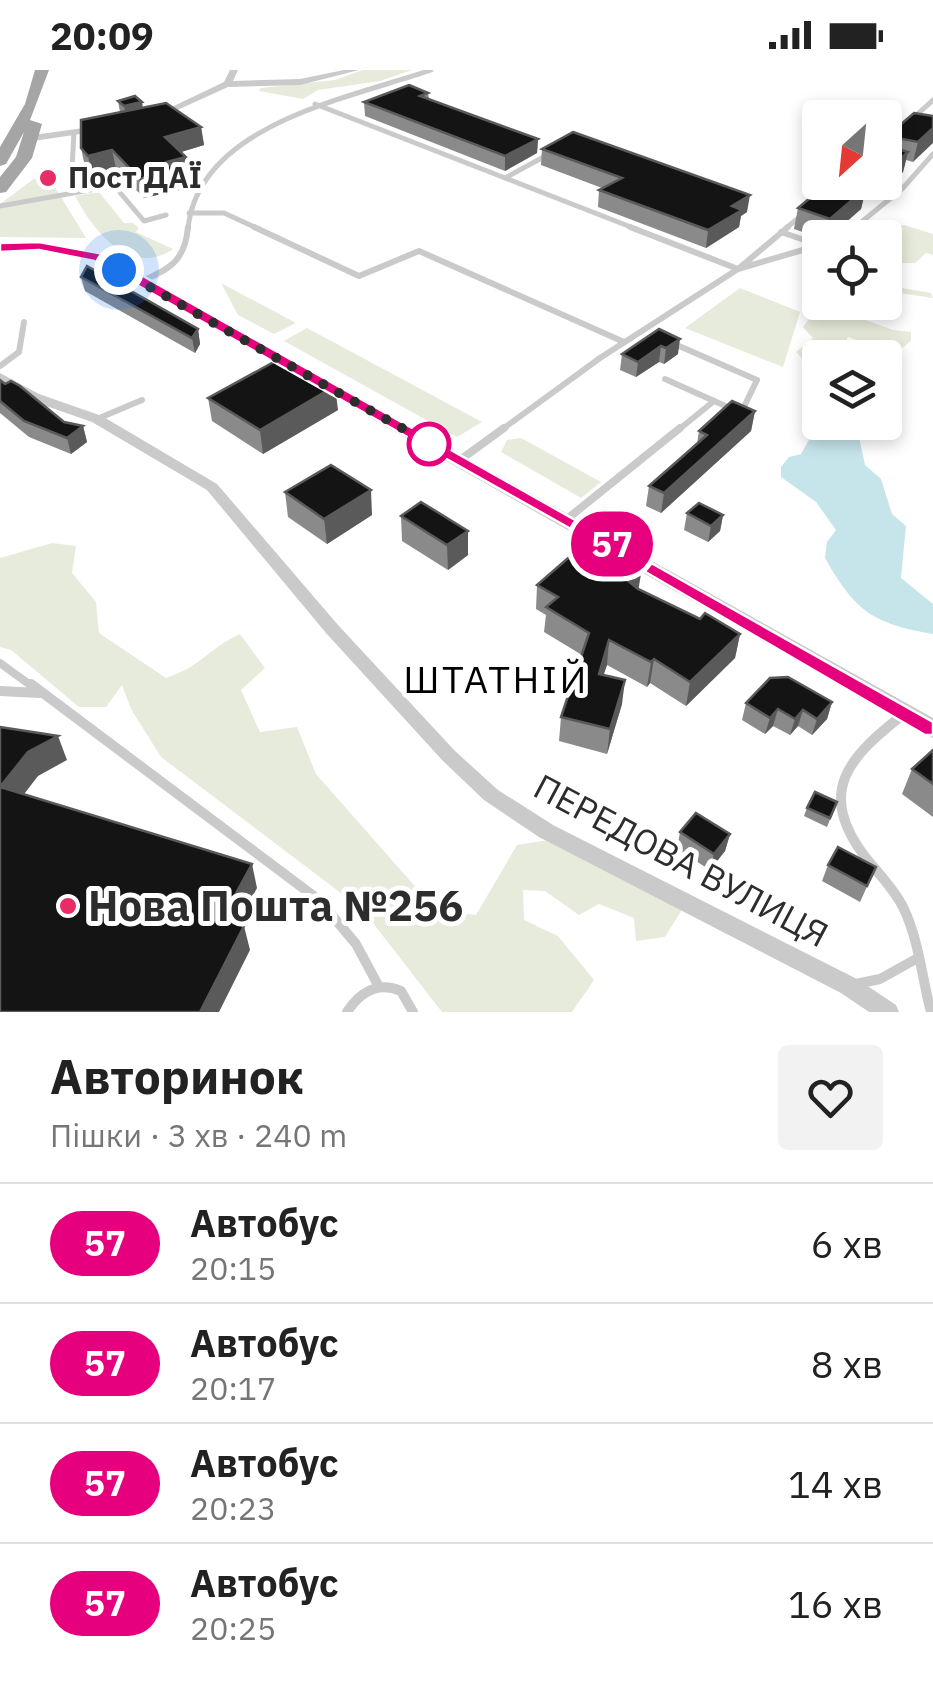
<!DOCTYPE html>
<html lang="uk">
<head>
<meta charset="utf-8">
<style>
  :root { --surface:#fff; --page:#f2f2f2; --text:#222; --muted:#767676; --line:#e0e0e0 }
  body { margin:0; font-family:"IBM Plex Sans",sans-serif; background:var(--page); color:var(--text); height:100vh; display:flex; flex-direction:column; font-size:38px; white-space:nowrap }
  * { box-sizing:border-box; margin:0 }
  p { font-size:32px; color:var(--muted) }
  .icon { flex:none; width:55px; height:55px; fill:none; stroke:currentColor; stroke-width:2; stroke-linecap:round; stroke-linejoin:round }
  .map { position:relative; height:942px; overflow:hidden }
  .sheet { display:flex; flex-direction:column; background:var(--surface); flex:1 }
  .sheet>* { flex:none }
  .badge { padding:0 20px; border-radius:32px; font-size:35px; line-height:65px }
  .needle { width:65px; rotate:207deg }
  .fabs { position:absolute; left:802px; top:30px; display:grid; gap:20px }
  .fabs a { display:grid; place-items:center; width:100px; height:100px; border-radius:10px; background:var(--surface); box-shadow:0 5px 15px #0003; font-size:50px }
  .you { position:absolute; width:50px; height:50px; margin:-25px; border:8px solid #fff; border-radius:50%; background:#1a73e8; box-shadow:0 0 0 15px #1a73e833 }
  .map>.badge { position:absolute; translate:-50% -50%; box-shadow:0 0 0 5px #fff }
  .round { display:grid; place-items:center; flex:none; width:105px; height:105px; border-radius:10px; background:var(--page) }
  .head { display:flex; align-items:center; justify-content:space-between; height:170px; padding:0 50px }
  h1 { font-size:48px; font-weight:800; line-height:75px }
  ul { padding:0; list-style:none }
  li { display:flex; align-items:center; gap:30px; height:120px; padding:0 50px; border-top:2px solid var(--line) }
  li div { flex:1 }
  li b { display:block; font-size:38px }
  li em { font-style:normal }
  li .badge { min-width:110px; font-weight:700; text-align:center }
  .status { display:flex; justify-content:space-between; align-items:center; height:70px; padding:0 50px; background:var(--surface); direction:ltr }
  .status svg { height:28px; fill:currentColor }
  .map>svg:first-child { display:block }
  .green { fill:#e7ebdb }
  .water { fill:#c6e5eb }
  .lines { fill:none; stroke-linecap:round; stroke-linejoin:round }
  .service-far3 { stroke:#cacaca; stroke-width:5 }
  .service-far2 { stroke:#cacaca; stroke-width:6 }
  .service-far1 { stroke:#cacaca; stroke-width:8 }
  .service { stroke:#cacaca; stroke-width:10 }
  .minor { fill:#cacaca; fill-rule:evenodd }
  .tertiary { fill:#cacaca; fill-rule:evenodd }
  .primary { fill:#a5a5a5; fill-rule:evenodd }
  .wall { fill:#8a8a8a }
  .shaded-wall { fill:#5a5a5a }
  .building { fill:#141414; stroke:#5a5a5a; stroke-width:2.5 }
  .line { fill:#e6007e; stroke:#fff; stroke-width:2.5 }
  .walk { stroke:#2d2d2d; stroke-width:10; stroke-dasharray:0 18 }
  .poi-dot { fill:#e72d65; stroke:#fff; stroke-width:4 }
  .stop-dot { fill:#fff; stroke:#e6007e; stroke-width:5 }
  .labels { text-anchor:middle; stroke-width:10; stroke-linejoin:round; paint-order:stroke }
  .far-poi-label { font-size:30px; font-weight:bold; fill:#2d2d2d; stroke:#fff; text-anchor:start }
  .street-label { font-size:35px; fill:#2d2d2d; stroke:#fff }
  .neighbourhood-label { font-size:38px; letter-spacing:2.5px; fill:#000; stroke:#fff }
  .near-poi-label { font-size:42px; font-weight:bold; fill:#2d2d2d; stroke:#fff; text-anchor:start }
</style>
</head>
<body>
<div class="status"><b>20:09</b><svg viewBox="0 0 49 12"><path d="M0 12V9h3v3zM5 12V6h3v6zM10 12V3h3v9zM15 12V0h3v12zM26 1h20v11H26zM47 4h2v5h-2z"/></svg></div>
<div class="map">
<svg width="933" height="942" viewBox="0 0 933 942">
  <rect width="100%" height="100%" fill="#fff"/>
  <g class="green">
    <path d="M363 0H412L380 11 318 20 303 29 259 21 261 18 335 10Z"/>
    <path d="M35 108 41 116 53 114 86 168 0 167V134Z"/>
    <path d="M99 122 124 153H133L139 158 136 162 173 179C131 208 93 161 75 126Z"/>
    <path d="M904 155 933 164V185L926 183 915 193H902L895 198 894 207 886 209 891 216 931 223 933 228 885 221 882 167 894 157Z"/>
    <path d="M221 213 296 253 274 264 238 245Z"/>
    <path d="M740 218 800 242 783 297 685 258Z"/>
    <path d="M820 228V232L860 233 852 234V245L893 260 911 262V271L894 284 848 267 840 282 820 288V298L809 296 796 282 813 268 803 257 813 244 809 233Z"/>
    <path d="M307 258 482 352 457 367 284 271Z"/>
    <path d="M521 368 601 412 581 428 501 382 507 370Z"/>
    <path d="M52 473 76 476 72 503 96 532 99 563 166 608C202 596 208 579 240 564L265 598 241 620 260 662 297 657 316 704 435 839 476 845 517 775 548 770 683 838 665 867 636 871 634 848 599 834 579 845 545 821 523 820 524 850 558 866 594 910 572 942H442L362 839 161 687 131 639 122 615 106 637H79L11 580 0 577V488Z"/>
  </g>
  <path class="water" d="M825 353H856L865 395 881 409 892 444 906 456 901 508 933 534V564C873 554 855 541 825 488L827 472 836 460 816 432 781 407V397L789 387 801 384 810 368Z"/>
  <g class="lines">
    <g class="service-far3">
      <path d="M315 34 636 159"/>
      <path d="M911 50 933 30"/>
      <path d="M72 97 74 63"/>
      <path d="M505 108 549 84"/>
      <path d="M0 136 107 117 117 119 144 151 166 145"/>
      <path d="M189 143H224L259 159"/>
      <path d="M188 159C198 54 351 28 431 0"/>
      <path d="M785 159 802 145"/>
      <path d="M853 159 903 118 933 84"/>
    </g>
    <g class="service-far2">
      <path d="M254 157 359 206 419 181 624 272"/>
      <path d="M630 157 738 199 820 175"/>
      <path d="M781 162 819 175"/>
      <path d="M842 168 856 157"/>
      <path d="M140 212C170 199 185 191 188 157"/>
      <path d="M0 296 19 282 24 252"/>
      <path d="M665 309 741 343 757 310 670 272"/>
      <path d="M97 349 142 330"/>
      <path d="M500 361 600 288 738 199 788 157"/>
      <path d="M677 361 714 331"/>
    </g>
    <g class="service-far1">
      <path d="M460 390 504 358"/>
      <path d="M567 449 680 358"/>
      <path d="M0 593 33 617"/>
    </g>
    <g class="service">
      <path d="M31 614 319 830 356 874 378 915"/>
      <path d="M0 621 39 623"/>
      <path d="M905 643C849 687 815 721 866 788 879 804 894 819 903 837 919 870 922 908 931 942"/>
      <path d="M856 914 880 909 916 889"/>
      <path d="M347 942C360 922 378 911 401 921L413 942"/>
    </g>
    <g class="minor">
      <path d="M230 0H238L233 11 300 9 344 0H359L300 15 228 17 162 47 155 45 224 12Z"/>
      <path d="M98 56 101 57V61L33 71 28 68 33 65Z"/>
      <path d="M0 303 39 324 102 346 217 414 338 555 455 681 498 720 553 755 857 909 896 935 899 942H869L841 923 539 767 484 730 443 691 326 563 207 420 92 352 29 330 0 312Z"/>
    </g>
    <path class="tertiary" d="M39 172 104 185 933 648V668L95 191 39 180 0 182V174Z"/>
    <path class="primary" d="M35 0H49L30 50 42 54 32 88 6 122 0 123V107L16 87 24 62 6 94 0 96V77L25 34Z"/>
  </g>
  <g class="wall">
    <path d="M428 23 429 29 538 69 537 83 505 101 365 46 364 32Z"/>
    <path d="M118 31 201 57 204 75 181 82 189 106 177 109 179 120 144 128 116 99 92 105 85 97 81 78 120 42Z"/>
    <path d="M933 46 913 92 906 90 903 102 872 129 864 127 861 139 828 168H820L794 159 798 138 829 112H885V73L887 66Z"/>
    <path d="M542 79 747 142 741 146 739 157 706 178 598 137 599 120 602 118 541 95Z"/>
    <path d="M81 207 198 259 200 274 195 283 85 221Z"/>
    <path d="M659 259 678 284 664 294 659 292 636 307 620 300 622 284Z"/>
    <path d="M0 310 64 352 83 356 87 372 71 384 29 367 0 343Z"/>
    <path d="M208 328 338 340 263 384 212 351Z"/>
    <path d="M755 341 751 361 661 443 646 436 649 416 697 374 699 361Z"/>
    <path d="M285 422 372 445 327 474 288 447Z"/>
    <path d="M687 443 723 445 720 461 708 472 684 460Z"/>
    <path d="M401 446 468 461V485L448 500 402 471Z"/>
    <path d="M537 515 639 519 700 549 740 564 735 588 686 636 650 613 647 617 607 595 603 605 622 634 607 684 559 671 561 647 582 585 544 562 546 545 536 539Z"/>
    <path d="M832 632 827 649 812 665 798 656 790 665 773 656 765 664 742 650 746 633Z"/>
    <path d="M933 680V747L902 724 912 699Z"/>
    <path d="M837 732 827 757 804 746 807 738Z"/>
    <path d="M680 762 730 764 725 781 710 800 677 779Z"/>
    <path d="M828 795 876 797 860 832 822 811Z"/>
  </g>
  <g class="shaded-wall">
    <path d="M142 32 144 45 127 49 124 36Z"/>
    <path d="M201 57 204 75 168 86 165 67Z"/>
    <path d="M933 58V73L913 92 918 72Z"/>
    <path d="M538 69 537 83 505 101V86Z"/>
    <path d="M112 80 116 99 92 105 88 86Z"/>
    <path d="M908 82 903 102 872 129 876 112H885V102Z"/>
    <path d="M186 87 189 106 177 109 179 120 144 128 140 109 167 92Z"/>
    <path d="M866 118 861 139 828 168H825L830 149Z"/>
    <path d="M750 125 747 142 741 146 739 157 706 178 708 160 732 136Z"/>
    <path d="M198 259 200 274 195 283 192 268Z"/>
    <path d="M680 269 678 284 664 294 666 278Z"/>
    <path d="M661 276 659 292 636 307 638 292Z"/>
    <path d="M335 316 338 340 263 384 260 360Z"/>
    <path d="M755 341 751 361 661 443 664 423Z"/>
    <path d="M83 356 87 372 71 384 67 368Z"/>
    <path d="M371 420 372 445 327 474 324 449Z"/>
    <path d="M723 445 720 461 708 472 711 456Z"/>
    <path d="M468 461V485L448 500 447 475Z"/>
    <path d="M642 498 638 522 627 510Z"/>
    <path d="M740 564 735 588 686 636 690 612Z"/>
    <path d="M609 570 607 595 596 628 599 604Z"/>
    <path d="M654 589 650 613 647 617 651 592Z"/>
    <path d="M625 610 622 634 607 684 610 659Z"/>
    <path d="M832 632 827 649 812 665 817 649Z"/>
    <path d="M778 639 773 656 765 664 770 648Z"/>
    <path d="M803 640 798 656 790 665 795 649Z"/>
    <path d="M58 666 67 690 38 706 11 741 0 717 28 682Z"/>
    <path d="M730 764 725 781 710 800 714 784Z"/>
    <path d="M252 794 257 818 228 873 222 849Z"/>
    <path d="M244 856 250 880 219 942H200Z"/>
  </g>
  <g class="building">
    <path d="M409 15 428 23 420 26 538 69 505 86 364 32Z"/>
    <path d="M135 26 142 32 124 36 118 31Z"/>
    <path d="M166 33 201 57 165 67 186 87 167 92 175 100 140 109 112 80 88 86 81 78V50Z"/>
    <path d="M914 43 933 46V58L918 72 887 66Z"/>
    <path d="M573 62 750 125 732 136 742 140 708 160 599 120 622 108 542 79Z"/>
    <path d="M885 73 888 76 908 82 885 102Z"/>
    <path d="M829 112H848L866 118 830 149 798 138Z"/>
    <path d="M87 196 198 259 192 268 81 207Z"/>
    <path d="M659 259 680 269 666 278 661 276 638 292 622 284Z"/>
    <path d="M283 287 335 316 260 360 208 328Z"/>
    <path d="M0 310 5 314 11 311 20 316 64 352 83 356 67 368 24 351 0 331Z"/>
    <path d="M732 331 755 341 664 423 649 416 707 365 699 361Z"/>
    <path d="M331 395 371 420 324 449 285 422Z"/>
    <path d="M421 432 468 461 447 475 401 446Z"/>
    <path d="M699 433 723 445 711 456 687 443Z"/>
    <path d="M590 469 642 498 627 510 638 519 700 549 705 543 740 564 690 612 654 589 651 592 609 570 599 604 625 610 610 659 561 647 589 563 546 537 558 527 537 515Z"/>
    <path d="M788 607 832 632 817 649 803 640 795 649 778 639 770 648 746 633 770 608Z"/>
    <path d="M0 657 58 666 28 682 0 717 252 794 222 849 244 856 200 942H0Z"/>
    <path d="M933 680V714L912 699Z"/>
    <path d="M815 722 837 732 830 748 807 738Z"/>
    <path d="M696 743 730 764 714 784 680 762Z"/>
    <path d="M838 777 876 797 867 816 828 795Z"/>
  </g>
  <path class="line" d="M39 172 104 184 933 652V665H925L594 472 94 191 39 180 0 182V173Z"/>
  <g class="lines">
    <path class="walk" d="M119 200 434 376 429 374"/>
  </g>
  <g class="poi-dot">
    <circle cx="48" cy="108" r="10"/>
    <circle cx="68" cy="836" r="10"/>
  </g>
  <circle class="stop-dot" cx="429" cy="374" r="20"/>
  <g class="labels">
    <g class="far-poi-label">
      <text x="68" y="118">Пост ДАЇ</text>
    </g>
    <g class="street-label">
      <text transform="translate(681 791) rotate(28)" y="12">ПЕРЕДОВА ВУЛИЦЯ</text>
    </g>
    <g class="neighbourhood-label">
      <text x="496" y="623">ШТАТНІЙ</text>
    </g>
    <g class="near-poi-label">
      <text x="88" y="851">Нова Пошта №256</text>
    </g>
  </g>
</svg>
<div class="fabs">
<a><svg class="needle" viewBox="-14 -14 28 28"><path d="M0-13l5 13h-10z" fill="#e53935"/><path d="M0 13l5-13h-10z" fill="#767676"/></svg></a>
<a><svg class="icon" aria-label="locate" viewBox="0 0 24 24"><circle cx="12" cy="12" r="6"/><path d="M12 2v4M12 18v4M2 12h4M18 12h4"/></svg></a>
<a><svg class="icon" aria-label="layers" viewBox="0 0 24 24"><path d="M12 4l9 5-9 5-9-5zM3 14l9 5 9-5"/></svg></a>
</div>
<div class="you" style="left:119px;top:200px"></div>
<b class="badge" style="left:612px;top:474px;background:#e6007e;color:#fff">57</b>
</div>
<section class="sheet">
<div class="head"><div><h1>Авторинок</h1><p>Пішки · 3 хв · 240 m</p></div><a class="round"><svg class="icon" aria-label="heart" viewBox="0 0 24 24"><path d="M12 20l-8-8c-3-5 5-10 8-4 3-6 11-1 8 4z"/></svg></a></div>
<ul>
<li><span class="badge" style="background:#e6007e;color:#fff">57</span><div><b>Автобус</b><p>20:15</p></div><em>6 хв</em></li>
<li><span class="badge" style="background:#e6007e;color:#fff">57</span><div><b>Автобус</b><p>20:17</p></div><em>8 хв</em></li>
<li><span class="badge" style="background:#e6007e;color:#fff">57</span><div><b>Автобус</b><p>20:23</p></div><em>14 хв</em></li>
<li><span class="badge" style="background:#e6007e;color:#fff">57</span><div><b>Автобус</b><p>20:25</p></div><em>16 хв</em></li>
</ul>
</section>
</body>
</html>
